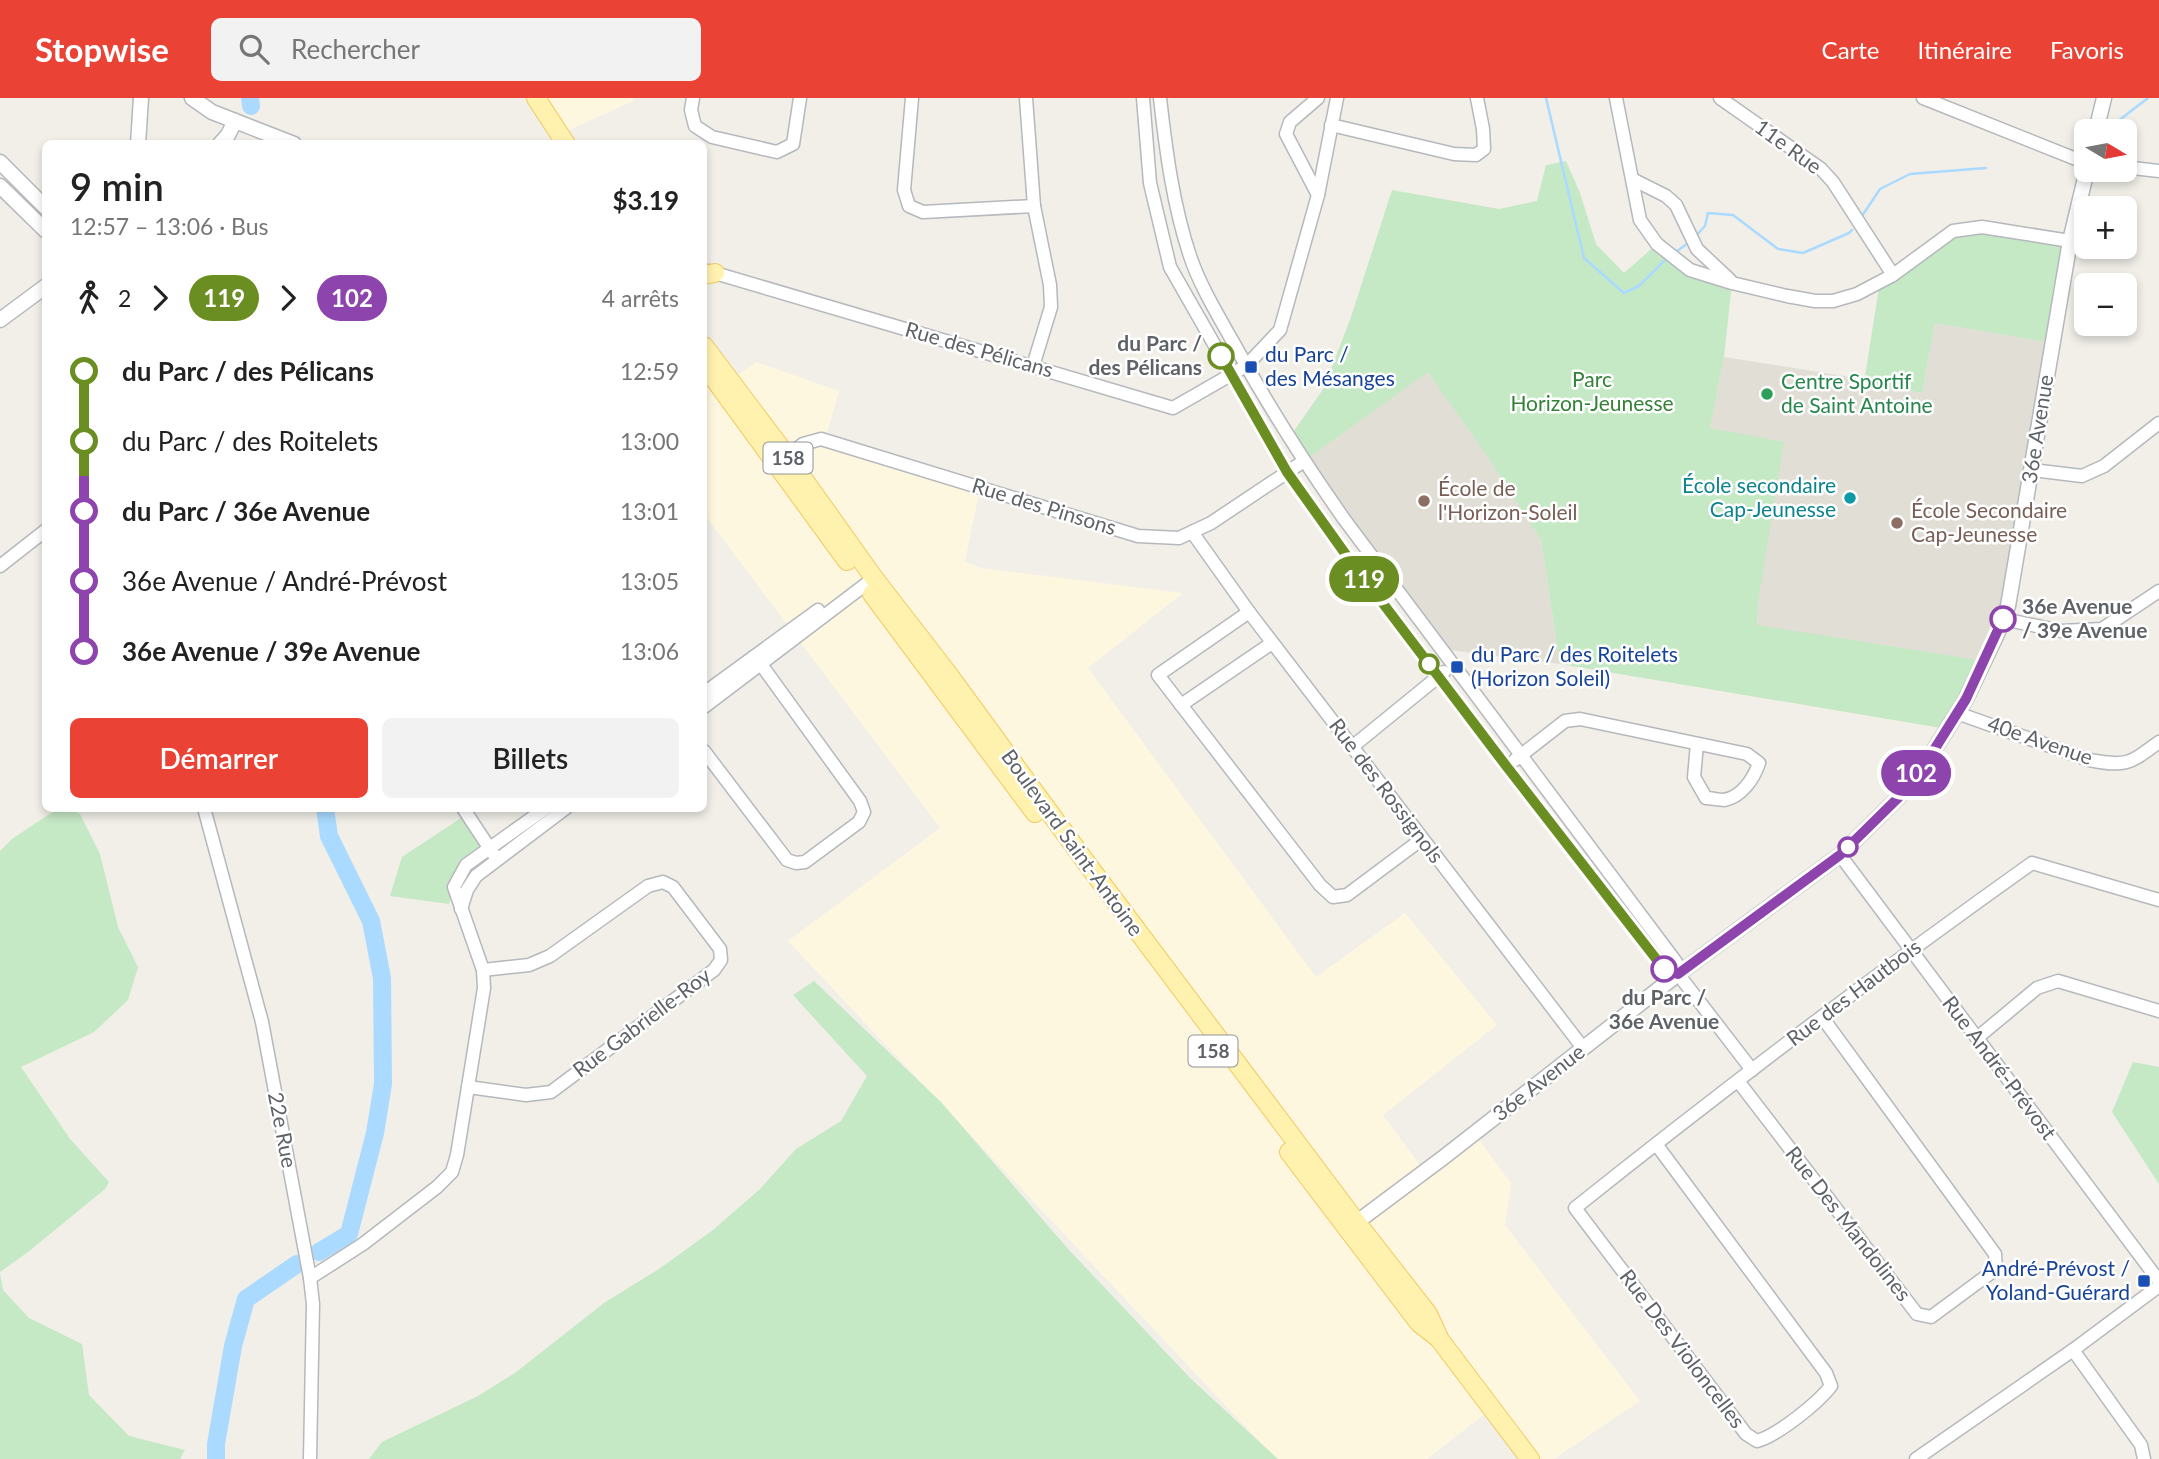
<!DOCTYPE html>
<html lang="fr">
<head>
<meta charset="utf-8">
<style>
  :root { --surface:#fff; --page:#f2f2f2; --text:#222; --muted:#767676; --accent:#ea4335 }
  body { margin:0; font-family:Lato,sans-serif; background:var(--page); color:var(--text); height:100vh; display:flex; flex-direction:column; font-size:26px; white-space:nowrap }
  * { box-sizing:border-box; margin:0 }
  p { font-size:23px; color:var(--muted) }
  .icon { flex:none; width:38px; height:38px; fill:none; stroke:currentColor; stroke-width:2; stroke-linecap:round; stroke-linejoin:round }
  .map { position:relative; flex:1; overflow:hidden }
  .sheet { position:absolute; left:42px; top:42px; width:665px; height:672px; display:flex; flex-direction:column; background:var(--surface); border-radius:10px; box-shadow:0 4px 10px #0003 }
  .sheet>* { flex:none }
  .badge { padding:0 14px; border-radius:23px; font-size:24px; line-height:46px }
  .needle { width:46px; rotate:100deg }
  .fabs { position:absolute; left:2074px; top:21px; display:grid; gap:14px }
  .fabs a { display:grid; place-items:center; width:63px; height:63px; border-radius:10px; background:var(--surface); box-shadow:0 4px 10px #0003; font-size:35px }
  .map>.badge { position:absolute; translate:-50% -50%; box-shadow:0 0 0 4px #fff }
  .legs { display:flex; align-items:center; gap:10px; height:77px; padding:0 28px; font-size:23px }
  .legs p { margin-inline-start:auto }
  .overview { display:flex; align-items:center; justify-content:space-between; height:119px; padding:0 28px }
  h1 { font-size:38px; font-weight:600; line-height:52px }
  .button { display:flex; gap:14px; margin-top:auto; padding:14px 28px }
  .button a { flex:1; height:80px; border-radius:10px; background:var(--accent); color:#fff; font-size:28px; font-weight:600; line-height:80px; text-align:center }
  .button a+a { background:var(--page); color:var(--text) }
  ul { padding:0 28px; list-style:none }
  li { display:flex; align-items:center; gap:24px; height:70px; font-size:26px }
  li i { display:grid; place-items:center; width:10px; height:100%; margin:0 9px; background:currentColor }
  li i::after { content:''; width:18px; height:18px; margin:-9px; border:5px solid; border-radius:50%; background:var(--surface) }
  li p { margin-inline-start:auto }
  li:first-child i { background:linear-gradient(#0000 50%,currentColor 0) }
  li:last-child i { background:linear-gradient(currentColor 50%,#0000 0) }
  header { display:flex; align-items:center; gap:42px; box-sizing:border-box; height:98px; padding:0 35px; background:var(--accent); color:#fff }
  header strong { font-size:33px }
  nav { display:flex; gap:38px; margin-inline-start:auto; font-size:24px }
  .search { width:490px; height:63px; background:var(--page); display:flex; align-items:center; gap:18px; box-sizing:border-box; padding:0 24px; border-radius:10px; color:var(--muted); font-size:26px }
  .map>svg:first-child { display:block }
  .commercial { fill:#fef7e0 }
  .education { fill:#e1ded6 }
  .green { fill:#c5e8c5 }
  .lines { fill:none; stroke-linecap:round; stroke-linejoin:round }
  .stream { stroke:#aadaff; stroke-width:2.5 }
  .river { stroke:#aadaff; stroke-width:18 }
  .minor-casing { stroke:#b5b8bc; stroke-width:15 }
  .tertiary-casing { stroke:#b5b8bc; stroke-width:17 }
  .primary-casing { stroke:#f2c960; stroke-width:20 }
  .minor { stroke:#fff; stroke-width:12 }
  .tertiary { stroke:#fff; stroke-width:14 }
  .primary { stroke:#fff2af; stroke-width:18 }
  .line-1-casing { stroke:#fff; stroke-width:16 }
  .line-2-casing { stroke:#fff; stroke-width:16 }
  .line-1 { stroke:#6b8e23; stroke-width:10 }
  .line-2 { stroke:#8e44ad; stroke-width:10 }
  .stop-1-dot { fill:#fff; stroke:#6b8e23; stroke-width:3.5 }
  .transit-dot { fill:#1a4fb4; stroke:#fff; stroke-width:2.5 }
  .leisure-dot { fill:#2e9e5b; stroke:#fff; stroke-width:2.5 }
  .culture-dot { fill:#0f9aa8; stroke:#fff; stroke-width:2.5 }
  .education-dot { fill:#8d6e63; stroke:#fff; stroke-width:2.5 }
  .stop-2-dot { fill:#fff; stroke:#8e44ad; stroke-width:3.5 }
  .labels { text-anchor:middle; stroke-width:5; stroke-linejoin:round; paint-order:stroke }
  .shield { fill:#fff; stroke:#8f9295; stroke-width:2 }
  .shield-label { font-size:19px; font-weight:bold; fill:#5f6368 }
  .street-label { font-size:21px; fill:#5f6368; stroke:#fff }
  .stop-label { font-size:21px; font-weight:bold; fill:#5f6368; stroke:#fff; text-anchor:end }
  .transit-label { font-size:21px; fill:#164399; stroke:#fff; text-anchor:start }
  .park-label { font-size:21px; fill:#348238; stroke:#fff }
  .leisure-label { font-size:21px; fill:#27864d; stroke:#fff; text-anchor:start }
  .culture-label { font-size:21px; fill:#0d838f; stroke:#fff; text-anchor:end }
  .education-label { font-size:21px; fill:#785e54; stroke:#fff; text-anchor:start }
</style>
</head>
<body>
<header>
<strong>Stopwise</strong>
<div class="search"><svg class="icon" aria-label="search" viewBox="0 0 24 24"><circle cx="10" cy="10" r="6"/><path d="M15 15l6 6"/></svg>Rechercher</div>
<nav><a>Carte</a><a>Itinéraire</a><a>Favoris</a></nav>
</header>
<div class="map">
<svg width="2159" height="1361" viewBox="0 0 2159 1361">
  <rect width="100%" height="100%" fill="#f1efe8"/>
  <g class="commercial">
    <path d="M534 0H633V3L556 38Z"/>
    <path d="M756 264 839 293 825 343 980 391 965 463 981 470 1183 495 1088 570 1316 879 1405 815 1497 927 1383 1017 1425 1074 1474 1035 1511 1085 1505 1127 1640 1303 1554 1361H1537L1495 1308 1427 1361H1276L788 843 940 730 704 416V276L716 293Z"/>
  </g>
  <g class="education">
    <path d="M1935 225 2052 245 2015 468 1985 563 1757 528 1759 498 1710 330 1724 259 1857 280 1864 285 1922 295Z"/>
    <path d="M1428 273 1487 358 1541 442 1560 566 1441 551 1304 363Z"/>
  </g>
  <g class="green">
    <path d="M1566 63 1580 95 1596 146 1624 175 1657 146 1690 172 1732 185 1724 259 1710 330 1784 344 1759 498 1757 527 1985 563 1947 631 1560 566 1541 442 1487 358 1428 274 1304 363 1289 340 1324 290 1351 219 1392 92 1499 111 1537 103 1546 67Z"/>
    <path d="M1982 129 2070 143 2052 245 1935 225 1922 295 1864 285 1880 183 1953 133Z"/>
    <path d="M57 711H71L80 716 100 756 118 829 138 869 128 902 94 934 21 969 70 1041 109 1084 105 1091 28 1154 0 1174V753L12 741Z"/>
    <path d="M467 716 489 750 454 789 449 806 390 798 402 759Z"/>
    <path d="M814 883 941 1004 1069 1152 1191 1281 1278 1361H369L382 1344 478 1298 515 1275 604 1205 659 1171 713 1132 760 1091 796 1051 841 1023 867 978 793 897Z"/>
    <path d="M2133 964 2159 969V1086L2112 1014Z"/>
    <path d="M0 1175 3 1192 29 1220 82 1246 89 1297 129 1338 185 1352 180 1361H0Z"/>
  </g>
  <g class="lines">
    <g class="stream">
      <path d="M1546 0 1584 160 1624 195 1639 188 1667 160"/>
      <path d="M2105 33 2148 0"/>
      <path d="M1862 118 1880 91 1910 76 1986 70"/>
      <path d="M1695 139 1705 128 1708 115 1733 117 1778 151 1803 155 1849 135 1852 132"/>
      <path d="M1676 154 1688 145"/>
    </g>
    <g class="river">
      <path d="M250 0 251 8"/>
      <path d="M319 1154 349 1136 375 1035 383 986 382 880 371 823 329 738 325 710"/>
      <path d="M216 1361V1346L233 1248 246 1201 297 1166"/>
    </g>
    <defs>
      <g id="minor">
        <path d="M693 0 691 12 695 28 712 39 777 54 793 46 800 0"/>
        <path d="M912 0 904 92 909 108 923 114 1034 108"/>
        <path d="M1026 0 1034 108 1050 187 1051 209 1033 268"/>
        <path d="M1143 0 1150 85 1170 169 1287 374 1344 454 1507 669 1666 873 1678 876"/>
        <path d="M1160 0C1166 53 1173 107 1190 158 1200 188 1218 217 1233 244 1267 306 1304 364 1344 421L1676 864 1678 876 1752 972"/>
        <path d="M1616 0 1640 122 1657 146 1690 172 1732 185 1787 198 1815 203H1833L1857 196 1893 177 1953 133 1982 129 2070 143"/>
        <path d="M1720 0 1821 71 1833 84 1893 177"/>
        <path d="M1923 0 2086 65"/>
        <path d="M1331 27 1454 56 1476 57 1484 51 1483 31 1477 0"/>
        <path d="M2124 69 2159 73"/>
        <path d="M1634 82 1666 98 1676 107 1697 151 1730 182"/>
        <path d="M1318 97 1286 36 1290 24 1318 0"/>
        <path d="M708 173 1173 310 1246 268 1280 232 1318 97 1337 0"/>
        <path d="M782 362 803 346 821 341 1138 438 1179 440 1211 425 1304 363"/>
        <path d="M2032 372 2082 378 2104 368 2159 325"/>
        <path d="M1192 434 1249 514 1583 950"/>
        <path d="M0 468 46 432"/>
        <path d="M1249 514 1158 577 1320 787 1333 799 1347 797 1422 741"/>
        <path d="M2003 521 2061 533 2102 531 2159 493"/>
        <path d="M704 595 818 512"/>
        <path d="M1181 607 1272 545"/>
        <path d="M704 609 874 480"/>
        <path d="M1957 615 2089 662C2127 669 2129 666 2159 644"/>
        <path d="M1352 649 1444 574"/>
        <path d="M704 653 787 762 796 765 805 764 859 724 864 714 860 703 755 558"/>
        <path d="M1515 662 1565 623 1580 621 1747 656 1759 665C1754 680 1742 699 1724 702 1718 702 1711 700 1706 700L1694 679 1697 646"/>
        <path d="M204 710 262 924 310 1180 313 1206 310 1361"/>
        <path d="M463 710 494 757"/>
        <path d="M1840 757 2159 1183"/>
        <path d="M461 811 467 792 476 778 566 710"/>
        <path d="M1977 940 2037 890 2058 883 2159 913"/>
        <path d="M1738 983 1917 1216 1931 1219 1996 1171 1995 1156 1822 919"/>
        <path d="M468 989 526 997 551 994 714 872 721 862 720 851 673 789 663 784 648 788 550 858 529 867 483 872"/>
        <path d="M1656 1046 1826 1275 1831 1288C1818 1305 1778 1337 1757 1343L1746 1336 1575 1110C1724 991 1876 876 2032 765L2159 802"/>
        <path d="M310 1180 363 1146 437 1089 452 1074 457 1057 484 890 483 872 454 789 466 767 546 710"/>
        <path d="M2073 1252 2141 1347 2144 1361"/>
        <path d="M1916 1361 2073 1252 2159 1188"/>
      </g>
      <g id="tertiary">
        <path d="M192 0 212 14 294 46"/>
        <path d="M2096 33 2104 0"/>
        <path d="M138 46 141 0"/>
        <path d="M220 46 228 37 235 23"/>
        <path d="M0 64 46 110"/>
        <path d="M0 88 46 133"/>
        <path d="M0 222 46 188"/>
        <path d="M1349 1130 1444 1059 1678 876 1840 757 1898 700 1934 652 1966 601 1997 536 2008 508 2070 143 2087 72"/>
      </g>
      <g id="primary">
        <path d="M536 0 566 46"/>
        <path d="M704 177 715 175"/>
        <path d="M704 248 787 358 874 480 946 573 1088 767 1357 1125 1428 1216 1440 1242 1530 1361"/>
        <path d="M704 267 847 463"/>
        <path d="M872 496 1035 715"/>
        <path d="M1289 1054 1419 1225 1437 1239"/>
      </g>
    </defs>
    <use href="#minor" class="minor-casing"/>
    <use href="#tertiary" class="tertiary-casing"/>
    <use href="#primary" class="primary-casing"/>
    <use href="#minor" class="minor"/>
    <use href="#tertiary" class="tertiary"/>
    <use href="#primary" class="primary"/>
  </g>
  <g class="lines">
    <defs>
      <path id="line-1" d="M1221 258 1287 374 1344 454 1507 669 1664 871"/>
      <path id="line-2" d="M1664 871 1666 873 1678 876 1840 757 1898 700 1934 652 1966 601 2003 521"/>
    </defs>
    <use href="#line-1" class="line-1-casing"/>
    <use href="#line-2" class="line-2-casing"/>
    <use href="#line-1" class="line-1"/>
    <use href="#line-2" class="line-2"/>
  </g>
  <g class="stop-1-dot">
    <circle cx="1221" cy="258" r="12"/>
    <circle cx="1429" cy="566" r="9"/>
  </g>
  <g class="transit-dot">
    <rect x="1244" y="262" width="14" height="14" rx="3.5"/>
    <rect x="1450" y="562" width="14" height="14" rx="3.5"/>
    <rect x="2137" y="1176" width="14" height="14" rx="3.5"/>
  </g>
  <circle class="leisure-dot" cx="1767" cy="296" r="7"/>
  <circle class="culture-dot" cx="1850" cy="400" r="7"/>
  <g class="education-dot">
    <circle cx="1424" cy="403" r="7"/>
    <circle cx="1897" cy="425" r="7"/>
  </g>
  <g class="stop-2-dot">
    <circle cx="2003" cy="521" r="12"/>
    <circle cx="1848" cy="749" r="9"/>
    <circle cx="1664" cy="871" r="12"/>
  </g>
  <g class="labels">
    <g class="shield">
      <rect x="763.5" y="344.5" width="49" height="31" rx="5"/>
      <rect x="1188.5" y="937.5" width="49" height="31" rx="5"/>
    </g>
    <g class="shield-label">
      <text x="788" y="367">158</text>
      <text x="1213" y="960">158</text>
    </g>
    <g class="street-label">
      <text transform="translate(1788 49) rotate(36)" y="7">11e Rue</text>
      <text transform="translate(979 252) rotate(16)" y="7">Rue des Pélicans</text>
      <text transform="translate(2038 331) rotate(-81)" y="7">36e Avenue</text>
      <text transform="translate(1044 409) rotate(17)" y="7">Rue des Pinsons</text>
      <text transform="translate(2040 643) rotate(19)" y="7">40e Avenue</text>
      <text transform="translate(1386 693) rotate(53)" y="7">Rue des Rossignols</text>
      <text transform="translate(1072 745) rotate(54)" y="7">Boulevard Saint-Antoine</text>
      <text transform="translate(1854 895) rotate(-37)" y="7">Rue des Hautbois</text>
      <text transform="translate(642 925) rotate(-37)" y="7">Rue Gabrielle-Roy</text>
      <text transform="translate(1999 970) rotate(53)" y="7">Rue André-Prévost</text>
      <text transform="translate(1539 985) rotate(-38)" y="7">36e Avenue</text>
      <text transform="translate(282 1032) rotate(79)" y="7">22e Rue</text>
      <text transform="translate(1848 1126) rotate(52)" y="7">Rue Des Mandolines</text>
      <text transform="translate(1682 1251) rotate(53)" y="7">Rue Des Violoncelles</text>
    </g>
    <g class="stop-label">
      <text x="1202" y="253">du Parc /<tspan x="1202" dy="24">des Pélicans</tspan></text>
      <text x="2022" y="516" text-anchor="start">36e Avenue<tspan x="2022" dy="24">/ 39e Avenue</tspan></text>
      <text x="1664" y="907" text-anchor="middle">du Parc /<tspan x="1664" dy="24">36e Avenue</tspan></text>
    </g>
    <g class="transit-label">
      <text x="1265" y="264">du Parc /<tspan x="1265" dy="24">des Mésanges</tspan></text>
      <text x="1471" y="564">du Parc / des Roitelets<tspan x="1471" dy="24">(Horizon Soleil)</tspan></text>
      <text x="2130" y="1178" text-anchor="end">André-Prévost /<tspan x="2130" dy="24">Yoland-Guérard</tspan></text>
    </g>
    <g class="park-label">
      <text x="1592" y="289">Parc<tspan x="1592" dy="24">Horizon-Jeunesse</tspan></text>
    </g>
    <g class="leisure-label">
      <text x="1781" y="291">Centre Sportif<tspan x="1781" dy="24">de Saint Antoine</tspan></text>
    </g>
    <g class="culture-label">
      <text x="1836" y="395">École secondaire<tspan x="1836" dy="24">Cap-Jeunesse</tspan></text>
    </g>
    <g class="education-label">
      <text x="1438" y="398">École de<tspan x="1438" dy="24">l'Horizon-Soleil</tspan></text>
      <text x="1911" y="420">École Secondaire<tspan x="1911" dy="24">Cap-Jeunesse</tspan></text>
    </g>
  </g>
</svg>
<div class="fabs">
<a><svg class="needle" viewBox="-14 -14 28 28"><path d="M0-13l5 13h-10z" fill="#e53935"/><path d="M0 13l5-13h-10z" fill="#767676"/></svg></a>
<a>+</a>
<a>−</a>
</div>
<b class="badge" style="left:1364px;top:481px;background:#6b8e23;color:#fff">119</b>
<b class="badge" style="left:1916px;top:675px;background:#8e44ad;color:#fff">102</b>
<section class="sheet">
<div class="overview"><div><h1>9 min</h1><p>12:57 – 13:06 · Bus</p></div><b>$3.19</b></div>
<div class="legs"><svg class="icon" aria-label="walk" viewBox="0 0 24 24"><circle cx="13" cy="4" r="2"/><path d="M13 8l-2 6 4 7M11 14l-3 7M7 12l3-4h3l4 4"/></svg>2<svg class="icon" aria-label="forward" viewBox="0 0 24 24"><path d="M9 5l7 7-7 7"/></svg><b class="badge" style="background:#6b8e23;color:#fff">119</b><svg class="icon" aria-label="forward" viewBox="0 0 24 24"><path d="M9 5l7 7-7 7"/></svg><b class="badge" style="background:#8e44ad;color:#fff">102</b><p>4 arrêts</p></div>
<ul>
<li><i style="color:#6b8e23"></i><b>du Parc / des Pélicans</b><p>12:59</p></li>
<li><i style="color:#6b8e23"></i><span>du Parc / des Roitelets</span><p>13:00</p></li>
<li><i style="color:#8e44ad"></i><b>du Parc / 36e Avenue</b><p>13:01</p></li>
<li><i style="color:#8e44ad"></i><span>36e Avenue / André-Prévost</span><p>13:05</p></li>
<li><i style="color:#8e44ad"></i><b>36e Avenue / 39e Avenue</b><p>13:06</p></li>
</ul>
<div class="button"><a>Démarrer</a><a>Billets</a></div>
</section>
</div>
</body>
</html>
